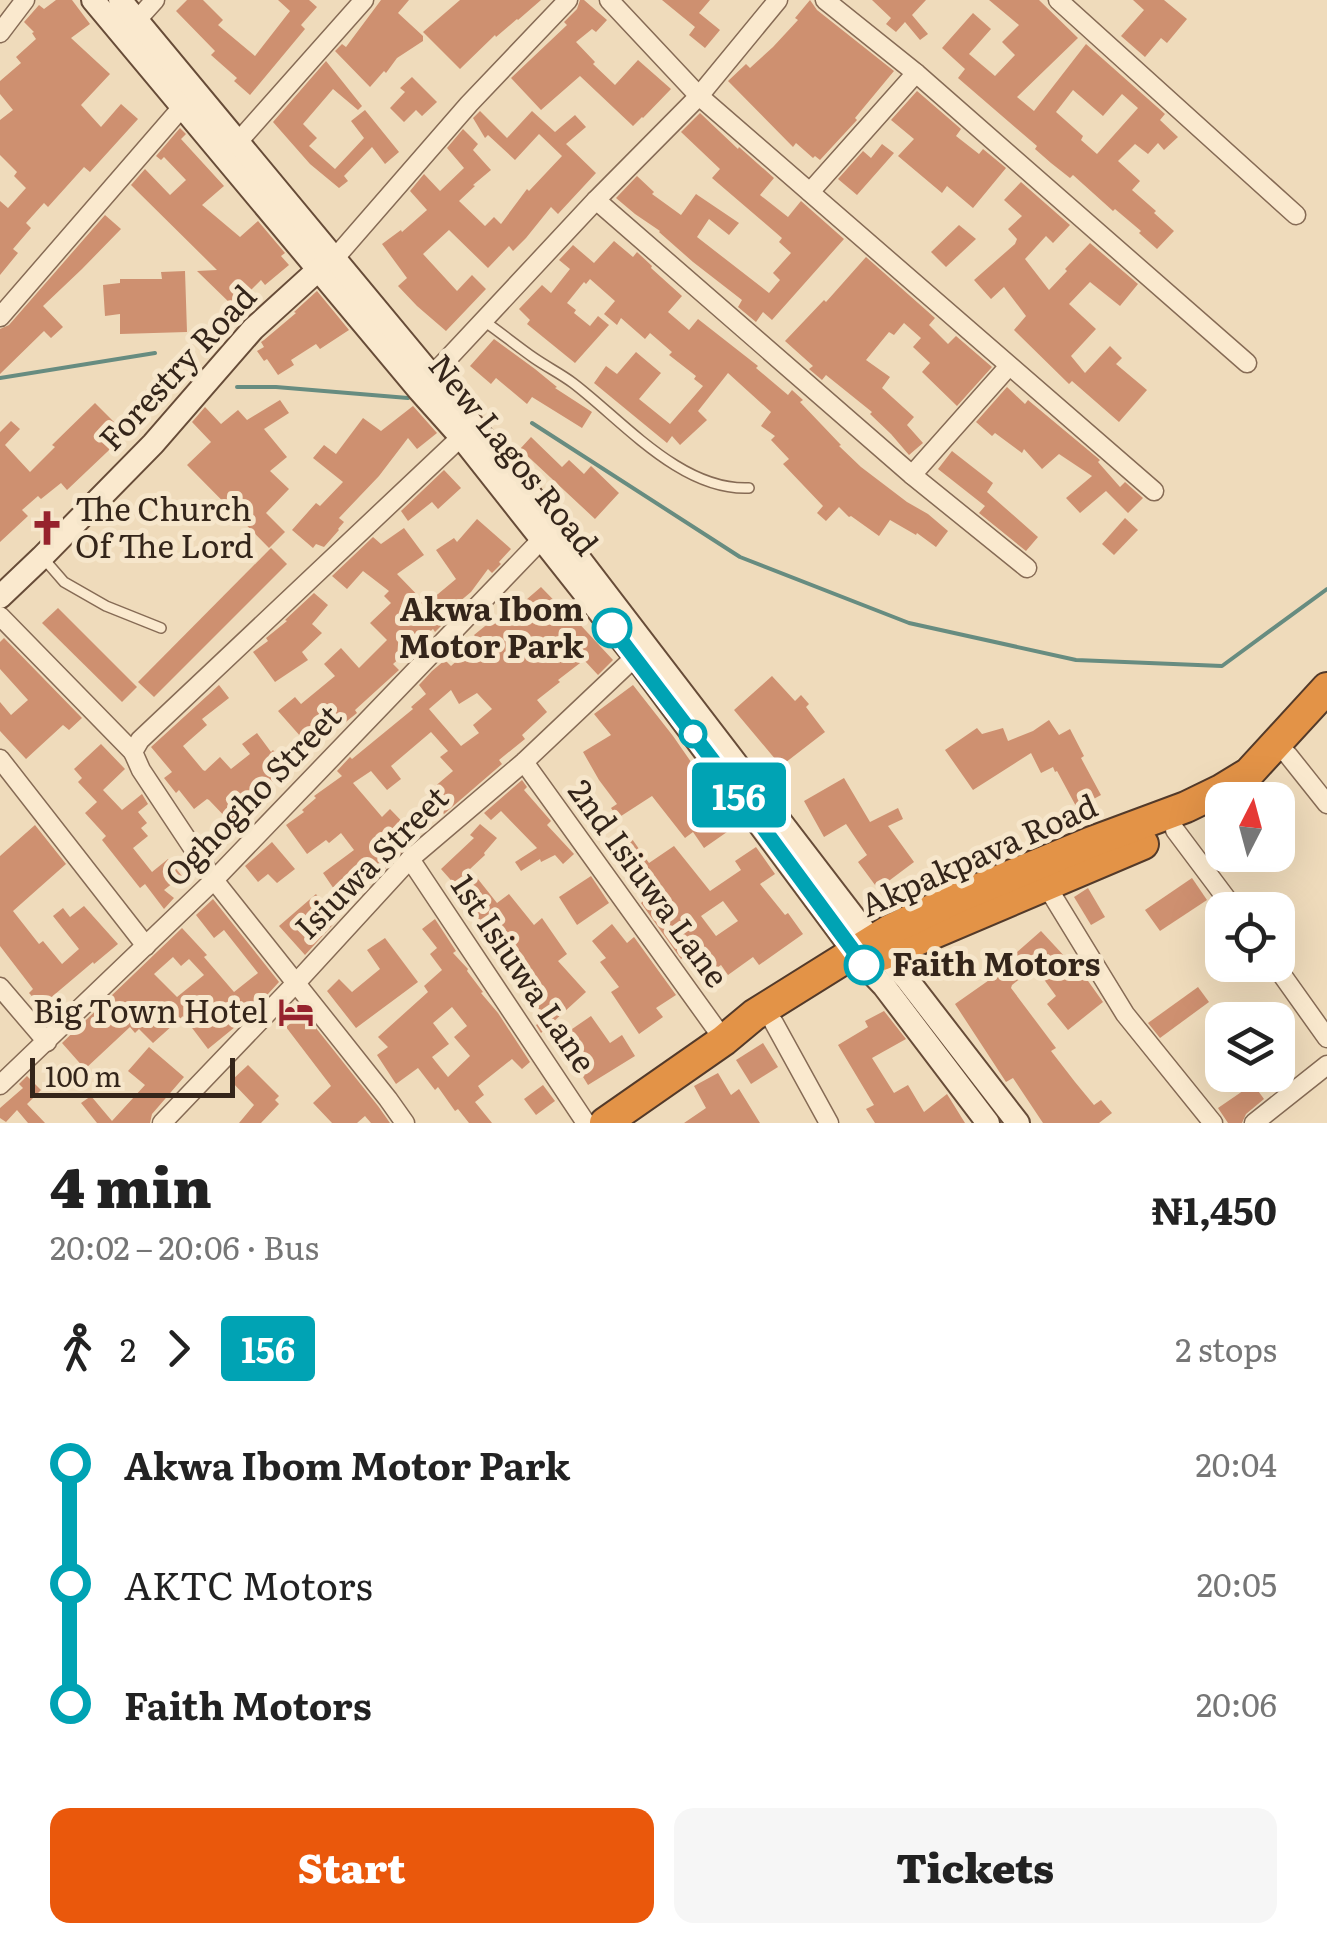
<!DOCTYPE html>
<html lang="en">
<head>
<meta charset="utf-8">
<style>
  :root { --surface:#fff; --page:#f6f6f6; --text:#222; --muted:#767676; --accent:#ea580c }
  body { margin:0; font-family:Literata,serif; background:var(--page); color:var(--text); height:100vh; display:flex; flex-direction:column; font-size:38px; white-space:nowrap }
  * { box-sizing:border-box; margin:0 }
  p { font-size:32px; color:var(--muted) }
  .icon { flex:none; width:55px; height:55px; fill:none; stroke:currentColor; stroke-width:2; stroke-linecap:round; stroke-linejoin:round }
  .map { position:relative; height:1123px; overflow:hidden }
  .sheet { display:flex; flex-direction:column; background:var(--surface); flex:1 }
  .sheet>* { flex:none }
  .badge { padding:0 20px; border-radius:8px; font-size:35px; line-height:65px }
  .needle { width:65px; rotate:6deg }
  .fabs { position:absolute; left:1205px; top:782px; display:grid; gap:20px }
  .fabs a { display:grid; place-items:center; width:90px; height:90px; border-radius:20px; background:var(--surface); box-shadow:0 10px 40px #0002; font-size:50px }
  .scale { position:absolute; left:30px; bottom:25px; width:205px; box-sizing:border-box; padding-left:10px; border:5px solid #34251a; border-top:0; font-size:28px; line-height:35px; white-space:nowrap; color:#34251a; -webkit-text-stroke:8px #f6e6cb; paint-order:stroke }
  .map>.badge { position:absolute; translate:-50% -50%; box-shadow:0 0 0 5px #fff }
  .legs { display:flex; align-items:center; gap:15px; height:110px; padding:0 50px; font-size:32px }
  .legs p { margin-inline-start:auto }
  .summary { display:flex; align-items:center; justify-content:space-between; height:170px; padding:0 50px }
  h1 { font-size:55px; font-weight:800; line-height:75px }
  .cta { display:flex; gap:20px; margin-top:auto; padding:20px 50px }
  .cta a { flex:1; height:115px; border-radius:20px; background:var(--accent); color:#fff; font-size:40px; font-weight:800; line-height:115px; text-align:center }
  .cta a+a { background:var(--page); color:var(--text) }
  ul { padding:0 50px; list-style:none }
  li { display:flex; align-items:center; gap:35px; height:120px; font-size:38px }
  li i { display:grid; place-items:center; width:15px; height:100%; margin:0 12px; background:currentColor }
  li i::after { content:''; width:25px; height:25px; margin:-12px; border:8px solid; border-radius:50%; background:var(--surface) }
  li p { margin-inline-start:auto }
  li:first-child i { background:linear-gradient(#0000 50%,currentColor 0) }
  li:last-child i { background:linear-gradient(currentColor 50%,#0000 0) }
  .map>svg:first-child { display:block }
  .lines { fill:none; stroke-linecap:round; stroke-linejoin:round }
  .stream { stroke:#678c80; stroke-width:4 }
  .building { fill:#ce9070; fill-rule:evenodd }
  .lane-casing { stroke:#866b55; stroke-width:12 }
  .street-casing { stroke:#866b55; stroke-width:21 }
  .secondary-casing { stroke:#674c38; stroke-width:26 }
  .highway-casing { stroke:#533a2a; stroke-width:34 }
  .lane { stroke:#fae9ce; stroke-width:9 }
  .street { stroke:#fae9ce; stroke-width:18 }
  .secondary { stroke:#fae9ce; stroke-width:22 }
  .highway { stroke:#e39347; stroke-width:30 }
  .line-1-casing { stroke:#fff; stroke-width:22 }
  .line-1 { stroke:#00a3b4; stroke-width:15 }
  .stop-1-dot { fill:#fff; stroke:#00a3b4; stroke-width:5 }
  .labels { text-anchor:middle; stroke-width:10; stroke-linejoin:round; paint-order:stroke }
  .street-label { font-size:32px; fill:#34251a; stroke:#f6e6cb }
  .poi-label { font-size:32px; fill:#34251a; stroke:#f6e6cb; text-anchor:start }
  .stop-label { font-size:32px; font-weight:bold; fill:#34251a; stroke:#f6e6cb; text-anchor:end }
</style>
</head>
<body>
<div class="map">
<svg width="1327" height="1123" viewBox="0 0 1327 1123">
  <rect width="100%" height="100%" fill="#efdbbb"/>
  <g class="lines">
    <g class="stream">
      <path d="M0 378 155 353"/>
      <path d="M237 387H276L408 398"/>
      <path d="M532 423 740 557 909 623 1076 660 1222 666 1327 589"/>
    </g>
  </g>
  <g class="building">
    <path d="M56 0H72L90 24 71 38 110 74 81 105 101 127 121 104 138 119 90 172 84 167 48 207 44 203 26 223 31 228 13 249 18 253 0 275V201L8 208 26 188 14 176 17 172 0 155V120L13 110 0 94V81L21 63 16 57 36 39 32 33 34 32 24 22 39 5 44 9Z"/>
    <path d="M187 0H203L223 20 218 25 255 56 290 11 278 0H309L317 7 301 25 305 29 250 95 234 81 237 78 211 55 215 51 176 11Z"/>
    <path d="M381 0H409L398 13 423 36V41L397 58 386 73 384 71 370 87 335 51 342 44 346 47Z"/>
    <path d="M460 0H541L518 20 517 19 496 37 495 35 460 69 423 32Z"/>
    <path d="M580 0H584L607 20 596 32 592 29 576 42 595 62 593 64 615 85 638 60 671 89 643 118 642 117 633 126 580 76 541 110 511 78 567 25 564 22 577 9Z"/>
    <path d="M662 0H710L699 13 720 30 705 48 689 35 695 27Z"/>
    <path d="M810 0 817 10 894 71 855 118 857 120 820 160 815 156 813 158 796 143 793 147 728 81 746 64 750 68 773 47 798 20 795 18Z"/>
    <path d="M872 0H926L912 15 928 34 920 40 905 22 896 32 886 24 891 18Z"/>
    <path d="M989 0H1039L1078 38 1017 97 1034 111 1086 44 1165 114 1160 120 1178 137 1164 150 1158 143 1148 154 1135 144 1118 161 1140 181 1132 190 1156 211 1154 213 1174 231 1157 249 1139 233 1141 231 1115 209 1113 211 1073 175 1070 178 1051 163 1035 149 1037 146 958 78 965 69 942 48 973 13 991 29 969 54 995 76 1015 55 1002 42 1019 25ZM1073 90 1103 116 1122 94 1138 108 1097 154 1081 140 1083 136 1056 112Z"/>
    <path d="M1133 0H1164L1187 19 1167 43 1161 38 1145 57 1121 36 1144 10Z"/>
    <path d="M326 61 362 106 358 110 333 89 303 124 317 138 309 146 335 169 364 138 351 121 365 110 399 152 385 164 372 147 344 176 348 181 339 188 310 164 273 122Z"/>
    <path d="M412 77 437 102 422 116 416 110 404 122 390 108 405 92 400 88Z"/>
    <path d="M917 91 961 129 956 136 979 154 983 149 1006 168 973 208 947 186 942 193 898 156 914 139 891 120Z"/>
    <path d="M480 111 507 138 532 111 555 132 575 115 586 127 566 144 596 173 558 214 551 207 526 238 513 251 509 246 488 268 449 230 423 254 457 291 472 275 486 289 446 331 417 306 398 286 407 278 382 244 401 230 402 232 427 210 410 191 424 174 440 191 464 168 447 148 463 129 478 144 473 150 491 170 473 185 475 186 459 201 485 226 494 217 501 224 527 189 529 191 562 156 539 134 515 160 488 135 485 138 473 118Z"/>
    <path d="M700 113 738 149 739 147 774 178 760 195 788 217 801 201 844 239 772 320 763 312 756 322 738 307 742 300 693 262 659 232 660 231 635 214 616 198 637 176 654 192 652 194 681 215 696 194 739 223 729 235 709 219 697 237 769 293 780 280 773 273 791 253 779 242 782 238 712 178 720 169 681 132Z"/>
    <path d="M180 128 186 134 181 139 224 186 202 205 240 237 258 221 285 253 281 256 289 265 265 285 261 280 234 307 197 271 217 270 131 185 145 169 170 195 186 180 164 157 161 160 156 156Z"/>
    <path d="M882 144 894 153 857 195 838 179 863 151 871 158Z"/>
    <path d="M1021 182 1070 225 1053 243 1046 236 1025 259 1049 290 1067 271 1065 269 1090 243 1138 284 1120 306 1090 282 1069 304 1096 329 1071 356 1085 373 1110 346 1122 358 1116 364 1147 390 1119 422 1072 381 1069 384 1014 330 1026 316 1004 287 991 299 974 280 1015 244 1017 239 1008 229 1022 216 1004 200Z"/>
    <path d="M105 215 121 229 82 269 43 306 63 327 51 338 44 331 0 374V329L9 325Z"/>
    <path d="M959 225 976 239 946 267 931 252Z"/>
    <path d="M614 241 633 257 637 252 652 266 651 268 682 296 668 312 689 330 698 319 758 366 756 368 788 395 792 390 803 400 800 402 841 445 839 446 861 467 907 502 928 514 948 531 936 547 917 533 916 535 890 520 879 536 851 516 849 517 839 507 826 521 817 513 823 506 783 464 789 459 771 440 775 436 761 426 771 412 728 373 698 411 707 420 680 445 672 436 667 443 594 383 606 366 617 374 636 352 661 373 639 399 670 424 703 386 694 379 696 376 669 355 672 352 650 333 645 339 621 318 617 325 604 314 615 301 590 279 586 284 584 282 567 303 576 310 574 313 590 326 598 316 609 325 575 363 527 324 530 320 519 309 542 285 551 293 570 269 559 260 573 245 594 263Z"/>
    <path d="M866 257 935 318 929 325 948 344 956 336 992 367 957 406 922 372 930 363 913 347 921 338 904 323 894 335 889 332 866 360 890 377 882 388 914 417 907 425 923 443 909 455 891 434 870 414 872 412 826 375 822 380 809 369 813 366 785 341 824 300 826 302Z"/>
    <path d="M185 271 187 332 120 334V314L105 316 103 285 120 283V279H162L161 272Z"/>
    <path d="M317 291 349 330 320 349 316 344 291 360 294 365 278 375 267 359 264 361 257 351 264 347 261 342 264 340 296 313 294 312Z"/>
    <path d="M494 339 535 369 557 387 555 388 592 412 582 428 532 397 527 404 496 378 491 384 470 366Z"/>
    <path d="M171 365 172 380 139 414 130 406Z"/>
    <path d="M1007 387 1025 404 1028 400 1100 460 1098 462 1120 487 1125 482 1143 498 1128 513 1106 491 1080 513 1066 498 1092 476 1059 454 1042 469 1024 449 1022 453 995 433 992 436 976 422Z"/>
    <path d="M280 400 289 413 264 429 287 457 270 471 289 489 266 513 285 532 269 548 187 465 211 442 192 422 205 407 221 424 238 410 247 420Z"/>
    <path d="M95 403 126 434 67 490 61 483 41 499 38 496 22 510 28 516 0 542V432L11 421 20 429 5 445 30 472 55 447 52 445Z"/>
    <path d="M413 406 437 433 417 449 408 438 379 476 339 518 344 522 338 529 339 530 324 547 316 544 313 548 292 530 316 503 320 506 343 482 313 458 324 445 336 454 363 418 381 431Z"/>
    <path d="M531 437 562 467 569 460 584 474 591 466 619 493 595 519 520 449Z"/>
    <path d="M952 451 993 483 987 492 1038 537 1026 551 979 513 985 506 938 469Z"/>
    <path d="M444 470 461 488 438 509 432 502 408 521 401 511Z"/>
    <path d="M1125 518 1138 530 1114 555 1102 544Z"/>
    <path d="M477 519 511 549 499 562 501 564 492 573 488 569 471 592 440 618 444 623 435 632 433 629 393 664 399 670 355 710 357 713 342 725 339 720 309 746 278 711 295 697 301 704 335 676 324 664 341 648 359 668 387 640 370 623 391 603 384 596 389 591 363 571 347 589 332 576 373 537 381 544 404 528 424 555 397 574 426 604 456 579 436 550 454 538 457 542Z"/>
    <path d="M271 548 287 564 154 697 138 682Z"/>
    <path d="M541 587 572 619 574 618 613 660 598 675 584 660 558 680 560 682 537 700 547 712 522 735 525 739 499 760 502 764 444 814 426 794 453 771 440 757 448 751 431 732 391 766 401 779 387 790 371 771 353 783 382 817 390 809 417 837 372 882 366 874 338 895 323 873 354 850 341 833 329 843 326 840 307 854 286 825 304 812 302 810 316 798 314 796 342 776 337 771 350 757 352 759 413 709 411 707 426 694 419 685 432 671 445 660 451 666 479 641 474 635 501 613 505 618ZM451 690 459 704 477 693 492 709 473 725 479 733 461 746 429 709Z"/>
    <path d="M314 593 328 605 312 624 322 633 302 652 308 660 275 682 253 652 268 641 266 638 287 621 285 620Z"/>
    <path d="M58 608 137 687 122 702 42 623Z"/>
    <path d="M4 638 82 718 69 730 63 725 26 759 0 731V702L11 715 28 700 0 669V642Z"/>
    <path d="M772 676 795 701 801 695 809 704 806 707 825 732 781 766 734 710Z"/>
    <path d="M219 685 229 698 202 719 207 725 183 746 203 770 205 771 220 757 231 769 250 754 242 744 257 733 271 752 273 750 290 769 271 783 274 786 258 798 232 824 209 800 207 799 194 809 179 790 176 793 164 778 172 772 151 747Z"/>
    <path d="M633 685 673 736 698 772 700 770 708 780 706 782 737 825 704 848 693 832 685 838 652 796 618 818 611 808 617 804 599 780 583 752 611 735 594 714Z"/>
    <path d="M1049 720 1059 735 1070 729 1084 756 1081 758 1101 795 1077 808 1057 771 1055 772 1053 767 1041 773 1031 753 973 790 945 750 977 728 982 734 1003 728 1008 741 1033 731Z"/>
    <path d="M101 744 125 769 103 790 122 810 142 794 148 804 138 812 147 823 141 828 148 836 133 848 152 872 168 859 182 876 164 890 174 898 164 909 145 884 140 888 102 840 106 836 85 813 97 802 78 782 82 778 74 769Z"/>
    <path d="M844 778 870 822 898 808 903 819 888 826 914 862 878 889 858 862 867 855 846 824 824 837 804 801Z"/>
    <path d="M522 780 527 787 524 790 551 821 547 825 574 854 563 864 555 855 541 862 540 859 521 871 515 862 537 848 501 811 491 820 484 813Z"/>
    <path d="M480 824 497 838 484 853 485 855 470 869 497 903 509 894 534 925 542 918 567 954 558 961 586 992 541 1033 536 1025 543 1020 523 998 531 991 496 944 494 946 474 922 479 918 455 889 457 887 441 869 474 838 470 835Z"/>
    <path d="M35 825 66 864 13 911 39 944 43 941 62 964 79 949 53 916 63 908 70 917 84 906 118 944 94 964 93 962 41 1006 29 993 33 989 0 946V856Z"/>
    <path d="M632 839 649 863 674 846 710 891 741 870 735 861 756 847 775 874 760 884 785 915 788 913 803 934 759 965 753 957 728 975 721 965 712 971 696 948 681 959 641 903 659 886 651 875 634 887 610 855ZM723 901 738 921 716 936 701 916Z"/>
    <path d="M272 842 295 869 277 883 268 874 258 882 245 866Z"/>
    <path d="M591 876 609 903 577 925 559 897Z"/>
    <path d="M1192 878 1207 900 1160 931 1145 910Z"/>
    <path d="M1088 888 1105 917 1091 925 1074 897Z"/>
    <path d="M316 894 321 901 324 899 340 917 305 955 279 926Z"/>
    <path d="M213 899 279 982 246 1018 208 1049 183 1016 153 1043 139 1029 135 1033 130 1027 85 1069 62 1043 182 928 207 955 204 957 234 992 258 973 224 930 214 938 196 915ZM173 957 181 966 189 959 204 975 177 997 154 974Z"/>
    <path d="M435 919 456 951 453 953 468 969 467 971 483 992 481 993 498 1013 530 1062 522 1069 512 1059 478 1086 484 1095 475 1102 492 1123H469L458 1109 455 1111 438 1087 435 1090 418 1068 396 1084 377 1055 388 1047 378 1037 428 992 424 986 442 970 430 954 437 948 422 929ZM452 1007 467 1026 454 1037 470 1056 448 1077 432 1057 449 1044 433 1023Z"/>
    <path d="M612 924 627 943 634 937 676 995 656 1008 663 1017 639 1034 611 992 619 987 600 962 606 958 592 941Z"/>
    <path d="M1041 931 1067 959 1071 957 1103 1002 1068 1030 1047 1004 1056 996 1035 967 1012 985 1011 988 1056 1048 1051 1051 1075 1082 1094 1105 1101 1100 1112 1113 1099 1123H1043L1013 1078 1006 1082 955 1004 1012 964 1008 960Z"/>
    <path d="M385 938 418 982 356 1028 327 991 339 979 352 992 380 969 367 950Z"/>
    <path d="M944 952 953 967 935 977 926 963Z"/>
    <path d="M1198 987 1209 1002 1160 1038 1148 1023Z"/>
    <path d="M884 1011 906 1039 872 1058 894 1093 908 1085 924 1112 947 1094 965 1123H875L866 1109 874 1105 838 1045 868 1027 865 1021Z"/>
    <path d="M304 1013 378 1106 390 1123H371L365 1116 357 1123H332L313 1103 331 1086 286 1027Z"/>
    <path d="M591 1016 610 1043 622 1035 635 1056 588 1085 559 1038Z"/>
    <path d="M763 1043 778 1067 751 1084 736 1060Z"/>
    <path d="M149 1047 184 1077 152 1114 150 1123H97L81 1103 91 1096 112 1121 145 1085 128 1071Z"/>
    <path d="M248 1065 279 1096 275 1100 279 1104 261 1123H239L254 1105 231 1081Z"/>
    <path d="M718 1073 731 1095 739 1089 760 1123H684L706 1108 694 1086Z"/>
    <path d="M27 1076 41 1090 27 1104 45 1123H28L17 1110 6 1122 0 1118V1108L23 1088 19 1084Z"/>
    <path d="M1253 1084 1264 1099 1246 1114 1242 1123H1228L1218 1108Z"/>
    <path d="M543 1085 555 1101 536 1115 524 1099Z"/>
  </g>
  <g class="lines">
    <defs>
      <g id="lane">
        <path d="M484 321C501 333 517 346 534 358 547 367 561 374 573 383 623 421 681 491 749 488"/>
        <path d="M44 559 64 582 106 606 161 628"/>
      </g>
      <g id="street">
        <path d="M609 0 699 96 1154 491"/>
        <path d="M825 0 916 73 1247 363"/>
        <path d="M1058 0 1296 215"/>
        <path d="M137 20 155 0"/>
        <path d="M0 33 25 0"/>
        <path d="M237 143 364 0"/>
        <path d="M810 192 916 73"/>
        <path d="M596 200 912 475 1027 568"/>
        <path d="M335 258 469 104 568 0"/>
        <path d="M0 317 183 106"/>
        <path d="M426 382 596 200 699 96 778 0"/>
        <path d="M912 475 1009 366"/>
        <path d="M0 616 133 752"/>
        <path d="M1288 755 1327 804"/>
        <path d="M0 759 146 946"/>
        <path d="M524 762 724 1040"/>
        <path d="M1175 830 1235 910"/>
        <path d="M410 859 586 1123"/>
        <path d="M1046 885 1125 1014 1213 1123"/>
        <path d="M1275 965 1327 1038"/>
        <path d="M0 987 47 1042"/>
        <path d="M774 1023 829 1123"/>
        <path d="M0 1085 214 880 541 540"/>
        <path d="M162 1123 296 983 410 859 524 762 635 657"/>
        <path d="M405 1123 388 1099 214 880 141 770 133 752 140 740 461 437"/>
        <path d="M1254 1123 1327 1065"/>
      </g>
      <g id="secondary">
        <path d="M93 0 419 390 461 437 635 657 864 965 884 986 988 1123"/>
        <path d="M120 0 529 493 872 941 906 978 1018 1123"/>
        <path d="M0 597 42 557 153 444 253 329 319 269"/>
      </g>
      <g id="highway">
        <path d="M882 955 1143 844"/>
        <path d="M605 1123 724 1040 754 1015 890 930 952 900 1089 843 1186 807 1221 790 1249 773 1327 688"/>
      </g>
    </defs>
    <use href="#lane" class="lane-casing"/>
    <use href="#street" class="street-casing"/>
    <use href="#secondary" class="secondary-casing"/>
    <use href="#highway" class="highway-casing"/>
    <use href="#lane" class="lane"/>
    <use href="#street" class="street"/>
    <use href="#secondary" class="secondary"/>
    <use href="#highway" class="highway"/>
  </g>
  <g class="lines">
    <defs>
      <path id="line-1" d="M612 628 736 791 864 965"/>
    </defs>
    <use href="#line-1" class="line-1-casing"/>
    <use href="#line-1" class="line-1"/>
  </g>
  <defs>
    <symbol id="church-bare" viewBox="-9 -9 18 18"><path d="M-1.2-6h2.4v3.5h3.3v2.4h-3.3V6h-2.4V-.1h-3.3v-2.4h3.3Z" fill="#96232d" stroke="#f6e6cb" stroke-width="2.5" paint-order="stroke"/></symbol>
    <symbol id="hotel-bare" viewBox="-9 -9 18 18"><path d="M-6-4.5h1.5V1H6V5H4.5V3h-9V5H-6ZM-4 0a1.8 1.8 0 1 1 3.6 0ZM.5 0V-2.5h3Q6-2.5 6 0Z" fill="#96232d" stroke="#f6e6cb" stroke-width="2.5" paint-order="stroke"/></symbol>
  </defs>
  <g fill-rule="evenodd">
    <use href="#church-bare" x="22" y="503" width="50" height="50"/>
    <use href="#hotel-bare" x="271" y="987" width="50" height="50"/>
  </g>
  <g class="stop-1-dot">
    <circle cx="612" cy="628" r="18"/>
    <circle cx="693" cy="734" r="12"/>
    <circle cx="864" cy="965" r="18"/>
  </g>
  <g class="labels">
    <g class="street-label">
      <text transform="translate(178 368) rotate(-47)" y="11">Forestry Road</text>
      <text transform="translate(513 455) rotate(51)" y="11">New Lagos Road</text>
      <text transform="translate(253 796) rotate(-46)" y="11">Oghogho Street</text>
      <text transform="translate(979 856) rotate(-24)" y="11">Akpakpava Road</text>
      <text transform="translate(372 863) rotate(-45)" y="11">Isiuwa Street</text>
      <text transform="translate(648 884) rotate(54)" y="11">2nd Isiuwa Lane</text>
      <text transform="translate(523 974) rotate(56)" y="11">1st Isiuwa Lane</text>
    </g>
    <g class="poi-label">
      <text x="75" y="521">The Church<tspan x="75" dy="37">Of The Lord</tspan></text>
      <text x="268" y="1023" text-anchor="end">Big Town Hotel</text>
    </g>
    <g class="stop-label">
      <text x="584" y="621">Akwa Ibom<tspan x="584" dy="37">Motor Park</tspan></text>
      <text x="892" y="976" text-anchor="start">Faith Motors</text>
    </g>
  </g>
</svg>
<div class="fabs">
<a><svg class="needle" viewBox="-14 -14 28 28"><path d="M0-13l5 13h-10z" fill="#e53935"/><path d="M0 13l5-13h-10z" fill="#767676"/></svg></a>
<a><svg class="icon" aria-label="locate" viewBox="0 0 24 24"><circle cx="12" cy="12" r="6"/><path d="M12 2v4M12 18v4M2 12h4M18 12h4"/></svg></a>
<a><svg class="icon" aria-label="layers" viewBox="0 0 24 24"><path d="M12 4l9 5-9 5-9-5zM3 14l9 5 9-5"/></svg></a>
</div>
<div class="scale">100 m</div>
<b class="badge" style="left:739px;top:795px;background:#00a3b4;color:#fff">156</b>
</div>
<section class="sheet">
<div class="summary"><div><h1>4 min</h1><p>20:02 – 20:06 · Bus</p></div><b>₦1,450</b></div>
<div class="legs"><svg class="icon" aria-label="walk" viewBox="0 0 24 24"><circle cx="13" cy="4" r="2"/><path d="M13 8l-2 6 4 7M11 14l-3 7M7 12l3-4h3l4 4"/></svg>2<svg class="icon" aria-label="forward" viewBox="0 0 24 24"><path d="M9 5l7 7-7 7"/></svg><b class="badge" style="background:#00a3b4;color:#fff">156</b><p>2 stops</p></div>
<ul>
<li><i style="color:#00a3b4"></i><b>Akwa Ibom Motor Park</b><p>20:04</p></li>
<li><i style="color:#00a3b4"></i><span>AKTC Motors</span><p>20:05</p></li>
<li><i style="color:#00a3b4"></i><b>Faith Motors</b><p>20:06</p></li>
</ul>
<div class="cta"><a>Start</a><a>Tickets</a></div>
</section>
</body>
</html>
